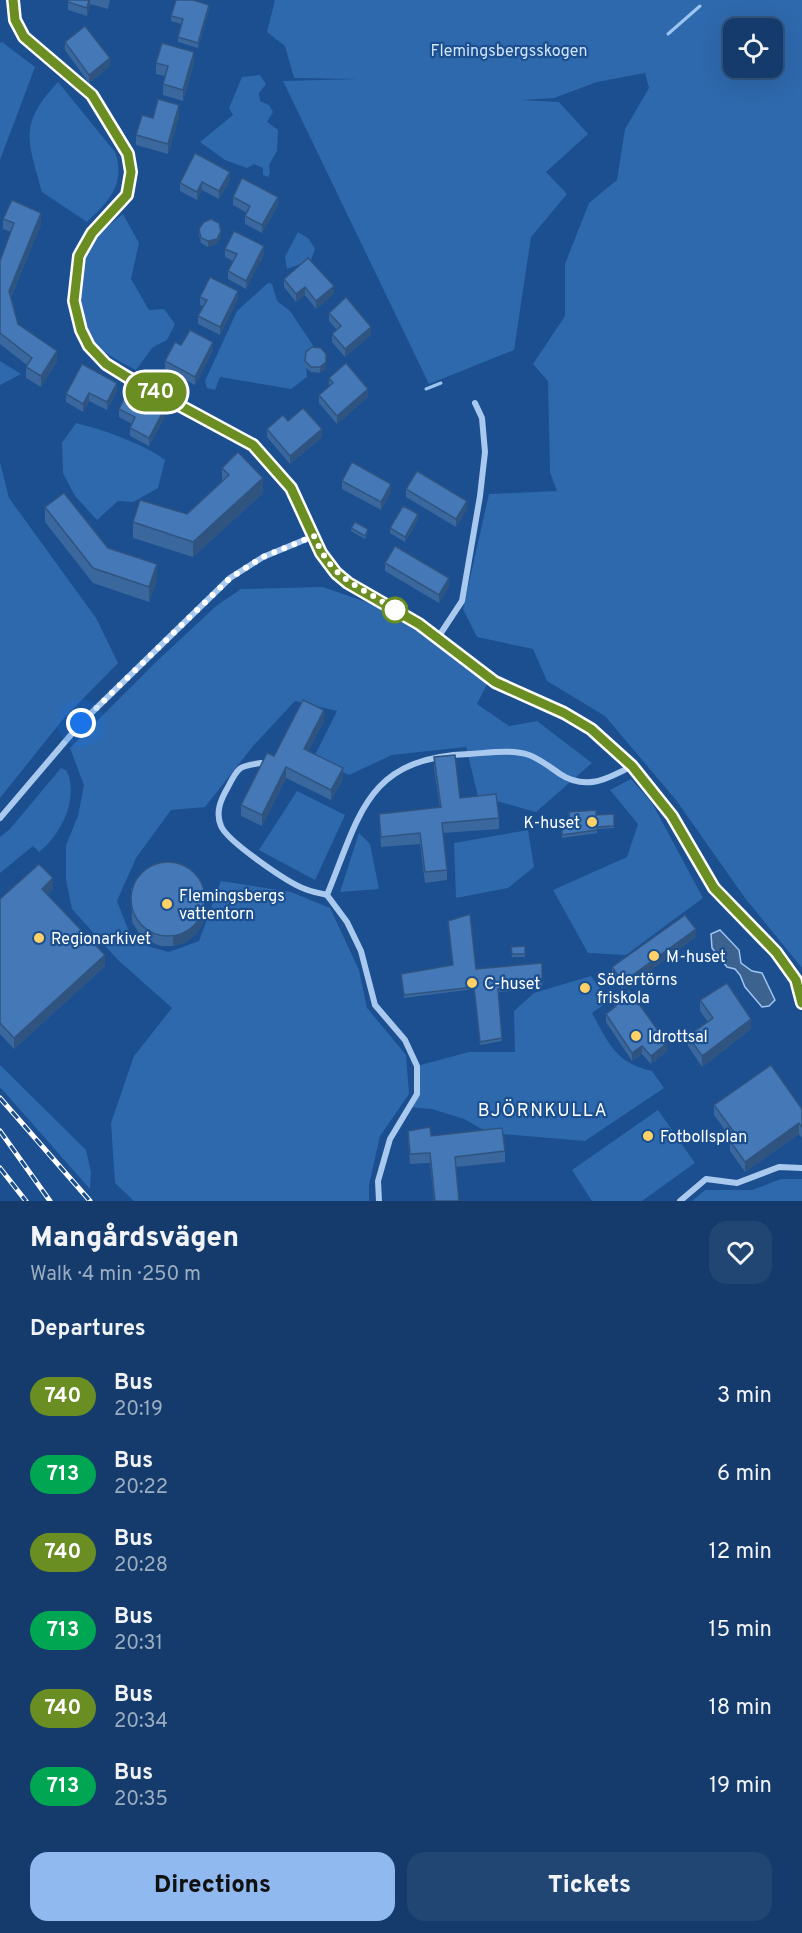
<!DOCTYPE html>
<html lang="en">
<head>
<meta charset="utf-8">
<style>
  :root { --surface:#143b6b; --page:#214673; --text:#f1f3f6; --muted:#9dadc1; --line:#33557e; --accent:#90b9f0 }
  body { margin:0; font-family:Overpass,sans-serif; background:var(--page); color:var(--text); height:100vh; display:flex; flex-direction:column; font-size:22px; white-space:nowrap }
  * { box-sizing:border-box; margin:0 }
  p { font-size:20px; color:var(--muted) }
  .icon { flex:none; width:33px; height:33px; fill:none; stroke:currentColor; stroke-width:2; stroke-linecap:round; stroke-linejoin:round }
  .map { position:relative; height:1201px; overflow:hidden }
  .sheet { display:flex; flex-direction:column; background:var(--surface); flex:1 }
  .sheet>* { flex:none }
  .badge { padding:0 12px; border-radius:20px; font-size:21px; line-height:39px }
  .controls { position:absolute; left:723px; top:18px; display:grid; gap:12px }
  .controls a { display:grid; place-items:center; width:60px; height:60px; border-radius:12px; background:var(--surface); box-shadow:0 6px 24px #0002,0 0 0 2px var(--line); font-size:30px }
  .you { position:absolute; width:30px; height:30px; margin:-15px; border:4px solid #fff; border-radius:50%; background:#1a73e8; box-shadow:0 0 0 9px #1a73e833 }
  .map>.badge { position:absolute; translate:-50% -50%; box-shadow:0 0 0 3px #fff }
  h2 { padding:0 30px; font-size:22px; line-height:54px }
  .round { display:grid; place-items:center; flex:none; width:63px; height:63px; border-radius:18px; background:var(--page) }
  .summary { display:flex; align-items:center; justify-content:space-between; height:102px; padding:0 30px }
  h1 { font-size:28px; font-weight:800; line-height:45px }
  .primary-button { display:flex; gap:12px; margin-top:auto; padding:12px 30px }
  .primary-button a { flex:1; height:69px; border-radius:18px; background:var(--accent); color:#111; font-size:24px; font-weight:800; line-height:69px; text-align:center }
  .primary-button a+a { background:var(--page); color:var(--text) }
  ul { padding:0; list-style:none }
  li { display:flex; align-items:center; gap:18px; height:78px; padding:0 30px }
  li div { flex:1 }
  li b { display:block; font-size:22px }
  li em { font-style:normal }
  li .badge { min-width:66px; font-weight:700; text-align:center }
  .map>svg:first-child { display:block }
  .green { fill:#2e69ad; fill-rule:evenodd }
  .water { fill:#3c6290; stroke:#9cc4f0; stroke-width:1.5 }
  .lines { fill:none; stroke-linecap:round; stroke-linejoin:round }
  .stream { stroke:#9cc4f0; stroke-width:3 }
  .minor { stroke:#a9c9ee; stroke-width:6 }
  .rail-casing { stroke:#fff; stroke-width:5 }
  .rail { stroke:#1b4f8f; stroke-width:3; stroke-dasharray:9; stroke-linecap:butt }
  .wall { fill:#3a679d }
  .shaded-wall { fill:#305480 }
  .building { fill:#4478b7; stroke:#305480; stroke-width:1.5 }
  .line-casing { stroke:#fff; stroke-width:14 }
  .line { stroke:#6b8e23; stroke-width:9 }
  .walk { stroke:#fff; stroke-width:6; stroke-dasharray:0 10.8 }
  .stop-dot { fill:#fff; stroke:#6b8e23; stroke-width:3 }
  .poi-dot { fill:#ffd166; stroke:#1b4f8f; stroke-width:2 }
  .labels { text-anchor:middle; stroke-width:4.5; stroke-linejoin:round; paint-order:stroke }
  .park-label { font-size:16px; fill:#cfe3fa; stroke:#1b4f8f }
  .poi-label { font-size:16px; fill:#fff; stroke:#1b4f8f; text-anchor:start }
  .neighbourhood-label { font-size:18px; letter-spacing:1.5px; fill:#fff; stroke:#1b4f8f }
</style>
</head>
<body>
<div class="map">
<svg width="802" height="1201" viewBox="0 0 802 1201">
  <rect width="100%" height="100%" fill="#1b4f8f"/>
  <g class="green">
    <path d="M275 0H802V968L745 898 676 800 605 716 547 681 533 649 477 637 463 609 489 494 557 491 550 472 548 381 533 364 565 316V264L589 203 617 180 625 129 649 88 645 73 597 82 554 98 520 100 559 102 588 134 546 172 567 194 531 237 514 350 429 384 283 81 358 79 294 78 285 46 267 32ZM734 28H772V68H734Z"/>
    <path d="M2 42 35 67 0 160V43Z"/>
    <path d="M260 75 266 84 259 93 260 101 269 105 273 112 267 122 278 130 277 151 269 165 270 173 268 177 263 175V168L254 164 247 168 225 160 200 142 233 115 229 108 242 77Z"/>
    <path d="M58 82 115 152C126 184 109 201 87 222L42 192C28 139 18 125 58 82Z"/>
    <path d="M123 214 139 243 131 279 149 310 164 309 175 324 167 340 153 347 136 370C121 362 101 353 91 338 79 318 78 273 88 251 96 235 109 225 123 214Z"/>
    <path d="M298 232 309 239 315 249 311 260 287 269 285 257Z"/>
    <path d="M268 283 272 284 277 301 290 311 316 350 305 356 307 377 291 389 220 377 215 390 207 388 205 381 237 311Z"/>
    <path d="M0 361 21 374 0 385Z"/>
    <path d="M76 423C104 430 142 443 165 460L158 488 133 502 118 501 97 520 75 496 63 473 62 443Z"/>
    <path d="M0 462 9 498 96 618 118 663 64 718 0 798Z"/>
    <path d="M323 587 366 602 410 623 488 682 477 704 509 726 537 721 592 763 536 812 478 796 466 747 392 755 349 775 314 757 337 711 295 701 253 746 205 807 171 810 136 858 117 901 133 942 169 952 199 941 221 881 291 892 330 908 359 970 367 1008 406 1055 409 1094 380 1136 369 1185V1201H134L115 1183 111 1123 134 1056 172 1008 118 960 72 909 66 880V845L78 816 84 785 70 748 156 662 216 606 241 589Z"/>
    <path d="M61 768 67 771C79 799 61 835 39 852L33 846 0 873V837L10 829Z"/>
    <path d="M631 779 652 803 703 898 626 955 588 953 553 890 627 857 638 824 610 790Z"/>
    <path d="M297 791 345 815 315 880 259 850Z"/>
    <path d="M528 830 534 867 508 888 456 898 454 843Z"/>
    <path d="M359 833 370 844 379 889 340 892Z"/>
    <path d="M591 976 609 1001 592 1013C609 1044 616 1063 652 1071L664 1088 585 1141 489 1133 464 1119 432 1109 409 1107 417 1094V1066L469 1052H515L514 1011 534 993Z"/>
    <path d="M0 1065 86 1150 91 1172 90 1189 0 1087Z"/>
    <path d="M658 1110 695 1163 642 1201H592L572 1170Z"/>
    <path d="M781 1179H802V1201H692L705 1190H752Z"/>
  </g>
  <path class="water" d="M720 930 739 950 741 963 752 971 762 973 775 1000 769 1006 762 1007 745 987 740 975 735 969 727 967 712 948 711 934Z"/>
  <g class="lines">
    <g class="stream">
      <path d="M668 34 700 6"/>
      <path d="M426 389 441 383"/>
    </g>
    <g class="minor">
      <path d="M13 0 15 20 24 37 92 95 128 154 131 172 127 195 92 233 79 256 74 301 76 317 89 346 106 364 127 377 253 445 291 488 321 553 336 573 348 583 419 625 495 682 564 713 591 729 632 766 672 816 714 888 776 952 796 980 802 1003"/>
      <path d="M437 639 462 601 480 496 485 452 482 418 475 403"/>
      <path d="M261 763C239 766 238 767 228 787 221 799 215 812 221 826 227 841 288 883 305 889 312 892 320 893 327 895"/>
      <path d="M0 818 81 723 230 578 263 557 314 536"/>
      <path d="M379 1201 378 1181 390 1139 417 1094V1066L405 1040 375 1005 361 951 347 922 327 895C360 815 366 758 469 754 487 753 512 749 529 755 540 759 550 767 560 774 586 791 607 779 632 766"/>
      <path d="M680 1201 706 1179 737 1183 779 1167 802 1168"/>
    </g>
    <defs>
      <g id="rail">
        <path d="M0 1098 90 1201"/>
        <path d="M0 1131 50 1201"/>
        <path d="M0 1168 26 1201"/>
      </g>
    </defs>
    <use href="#rail" class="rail-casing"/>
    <use href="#rail" class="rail"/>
  </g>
  <g class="wall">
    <path d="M68 0H110L108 9 90 4 87 16 68 10Z"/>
    <path d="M209 10 198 48 178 42V37L181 24 171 21V16Z"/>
    <path d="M65 42 110 66 89 83 65 50Z"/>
    <path d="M156 63H194L183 101 163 95V84L165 76 156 74Z"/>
    <path d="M179 116 168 154 136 145V135L153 118Z"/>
    <path d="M230 180 219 199 202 190 197 200 180 191V183Z"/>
    <path d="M233 197 278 205 262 233 245 224V216L247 213 233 205Z"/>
    <path d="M3 219 41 224 11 297 18 324 57 361 41 387 26 378V367L27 365 0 344V261L11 232 3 229Z"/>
    <path d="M199 229 221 237 217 244 208 247 201 243 199 235Z"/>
    <path d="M225 249 264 254 246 289 228 279V271L233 261 225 257Z"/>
    <path d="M284 279 334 294 316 309 305 295 296 302 284 287Z"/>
    <path d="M200 297 238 299 220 335 198 324V316L203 306 200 305Z"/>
    <path d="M329 313 371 335 345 357 332 342V334L337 330 329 321Z"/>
    <path d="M181 345 213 350 195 385 165 369V361Z"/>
    <path d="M306 352 326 368 320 373 311 372 305 367Z"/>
    <path d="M329 378 368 397 337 424 319 403V395L329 386Z"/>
    <path d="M117 391 107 410 89 401 83 412 66 402V394Z"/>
    <path d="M119 409 165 416 149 446 130 436V428L132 424 119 417Z"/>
    <path d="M288 421 322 437 290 464 267 437V429Z"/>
    <path d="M222 468 263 493 193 557 133 538V522L187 514 222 481Z"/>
    <path d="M342 481 391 492 381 510 342 489Z"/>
    <path d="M406 489 467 509 456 527 406 497Z"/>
    <path d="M45 507 157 579 149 602 93 583 45 522Z"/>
    <path d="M418 520 405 542 390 533V528Z"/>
    <path d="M351 528 368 532 365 539 351 531Z"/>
    <path d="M385 563 449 586 439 603 385 571Z"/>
    <path d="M324 721 308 751 343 779 331 800 286 778 262 826 241 816V805L274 756Z"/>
    <path d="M434 757 460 798 499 818V829L443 833 447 870V880L425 883 420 844 381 847 379 814 440 808 434 768Z"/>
    <path d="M614 814V828L597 829V833L562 838V824H569L596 815Z"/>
    <path d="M131 888 205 910 203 923 196 934 186 942 173 946H161L148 941 139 933 132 922Z"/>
    <path d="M53 889 47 894 105 966 14 1049 0 1034V899Z"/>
    <path d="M696 937 623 990 612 975V967Z"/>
    <path d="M525 946V957H512L511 947Z"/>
    <path d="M542 963V989L498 992 502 1041 480 1045 474 989 404 998 401 977Z"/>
    <path d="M700 1000 751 1029 702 1067 688 1046V1036L708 1022 700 1011Z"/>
    <path d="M614 1002 667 1051 651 1064 642 1054 632 1061 606 1022V1014L614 1008Z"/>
    <path d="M714 1105 802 1109V1138L799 1134 745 1172 730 1151V1141L732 1140 714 1115Z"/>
    <path d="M408 1131 505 1151V1162L456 1167 459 1201H434L430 1163 410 1164 408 1141Z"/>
  </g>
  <g class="shaded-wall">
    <path d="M89 0H90V4L87 16V8Z"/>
    <path d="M209 5V10L198 48V43Z"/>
    <path d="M194 52V63L183 101V90Z"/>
    <path d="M110 58V66L89 83V75Z"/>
    <path d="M179 105V116L168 154V144Z"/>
    <path d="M230 172V180L219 199V191Z"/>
    <path d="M202 182V190L197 200V192Z"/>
    <path d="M278 197V205L262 233V225Z"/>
    <path d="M41 213V224L9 301V291Z"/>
    <path d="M221 231V237L217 244 208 247V241Z"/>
    <path d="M264 246V254L246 289V281Z"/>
    <path d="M334 286V294L316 309V301Z"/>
    <path d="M305 287V295L296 302V294Z"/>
    <path d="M238 291V299L220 335V327Z"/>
    <path d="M371 327V335L345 357V349Z"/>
    <path d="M213 342V350L195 385V377Z"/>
    <path d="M57 351V361L41 387V376Z"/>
    <path d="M326 354V368L320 373V367Z"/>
    <path d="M117 383V391L107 410V402Z"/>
    <path d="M368 389V397L337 424V416Z"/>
    <path d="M89 393V401L83 412V404Z"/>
    <path d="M165 408V416L149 446V438Z"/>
    <path d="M322 429V437L290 464V456Z"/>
    <path d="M263 478V493L193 557V542Z"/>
    <path d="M391 484V492L381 510V502Z"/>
    <path d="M467 501V509L456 527V519Z"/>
    <path d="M418 514V520L405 542V537Z"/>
    <path d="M157 564V579L149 602V587Z"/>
    <path d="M449 578V586L439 603V595Z"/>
    <path d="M324 710V721L304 759V749Z"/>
    <path d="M286 767V778L262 826V815Z"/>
    <path d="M343 768V779L331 800V790Z"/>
    <path d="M53 878V889L42 899V889Z"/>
    <path d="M205 899V910L203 923 196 934 186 942 173 946V936Z"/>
    <path d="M696 929V937L623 990V982Z"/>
    <path d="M105 955V966L14 1049V1038Z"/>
    <path d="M751 1019V1029L702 1067V1056Z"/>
    <path d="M667 1043V1051L651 1064V1056Z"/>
    <path d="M642 1046V1054L632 1061V1053Z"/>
    <path d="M799 1123V1134L745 1172V1162Z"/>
  </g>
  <g class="building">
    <path d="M68 0H89L87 8 68 2Z"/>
    <path d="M176 0H193L209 5 198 43 178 37 183 19 171 16Z"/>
    <path d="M85 26 110 58 89 75 65 42Z"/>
    <path d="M162 43 194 52 183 90 163 84 168 66 156 63Z"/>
    <path d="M158 99 179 105 168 144 136 135 142 115 153 118Z"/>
    <path d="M195 153 230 172 219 191 202 182 197 192 180 183Z"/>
    <path d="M242 178 278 197 262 225 245 216 250 206 233 197Z"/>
    <path d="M12 200 41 213 9 291 18 324 57 351 41 376 26 367 32 358 0 333V261L14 223 3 219Z"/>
    <path d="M211 219 219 223 221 231 217 239 208 241 201 238 199 229 204 222Z"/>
    <path d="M234 231 264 246 246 281 228 271 237 254 225 249Z"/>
    <path d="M308 258 334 286 316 301 305 287 296 294 284 279Z"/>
    <path d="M210 277 238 291 220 327 198 316 207 300 200 297Z"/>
    <path d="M346 297 371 327 345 349 332 334 341 326 329 313Z"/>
    <path d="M190 330 213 342 195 377 165 361 175 342 181 345Z"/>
    <path d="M312 347 321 348 326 354V362L320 367H311L305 361 306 352Z"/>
    <path d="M346 363 368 389 337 416 319 395 333 383 329 378Z"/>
    <path d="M82 364 117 383 107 402 89 393 83 404 66 394Z"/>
    <path d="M129 389 165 408 149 438 130 428 135 417 119 409Z"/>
    <path d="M303 408 322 429 290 456 267 429 283 415 288 421Z"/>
    <path d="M238 452 263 478 193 542 133 522 140 500 187 514 229 475 222 468Z"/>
    <path d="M352 462 391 484 381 502 342 481Z"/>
    <path d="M417 471 467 501 456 519 406 489Z"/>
    <path d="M64 493 108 548 157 564 149 587 93 568 45 507Z"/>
    <path d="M403 506 418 514 405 537 390 528Z"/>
    <path d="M355 522 368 529 365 536 351 528Z"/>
    <path d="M395 546 449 578 439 595 385 563Z"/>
    <path d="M303 700 324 710 304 749 343 768 331 790 286 767 262 815 241 805 267 753 274 756Z"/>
    <path d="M455 755 460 798 496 794 499 818 442 823 447 870 425 872 420 833 381 837 379 814 441 807 434 757Z"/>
    <path d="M596 810V815L614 814V826L597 827V830L562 835V824H570L569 812Z"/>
    <circle cx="168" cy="899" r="37"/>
    <path d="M39 864 53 878 42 889 105 955 14 1038 0 1023V899Z"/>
    <path d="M470 914 476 969 542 963V986L498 989 502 1038 480 1042 474 987 404 995 401 974 453 965 448 921Z"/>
    <path d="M685 915 696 929 623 982 612 967Z"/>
    <path d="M525 946V954H512L511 947Z"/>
    <path d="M727 983 751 1019 702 1056 688 1036 713 1018 700 1000Z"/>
    <path d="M629 990 667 1043 651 1056 642 1046 632 1053 606 1014 616 1006 614 1002Z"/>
    <path d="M771 1065 802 1109V1127L799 1123 745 1162 730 1141 737 1136 714 1105Z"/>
    <path d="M430 1127 431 1136 502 1128 505 1151 455 1157 459 1201H435L430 1153 410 1154 408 1131Z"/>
  </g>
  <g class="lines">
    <defs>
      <path id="line" d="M13 0 15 20 24 37 92 95 128 154 131 172 127 195 92 233 79 256 74 301 81 330 89 346 106 364 127 377 253 445 291 488 321 553 336 573 348 583 419 624 495 682 564 713 591 729 632 766 672 816 714 888 776 952 796 980 802 1003"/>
    </defs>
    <use href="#line" class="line-casing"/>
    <use href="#line" class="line"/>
    <path class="walk" d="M81 723 230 578 263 557 314 536C334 583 357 583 395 610"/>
  </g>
  <circle class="stop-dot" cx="395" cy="610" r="12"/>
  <g class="poi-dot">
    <circle cx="592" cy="822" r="6"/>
    <circle cx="167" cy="904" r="6"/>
    <circle cx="39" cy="938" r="6"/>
    <circle cx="654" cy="956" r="6"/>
    <circle cx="472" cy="983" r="6"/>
    <circle cx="585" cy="988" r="6"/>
    <circle cx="636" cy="1036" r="6"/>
    <circle cx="648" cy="1136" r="6"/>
  </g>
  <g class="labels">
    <g class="park-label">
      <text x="509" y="56">Flemingsbergsskogen</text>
    </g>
    <g class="poi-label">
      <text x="580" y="828" text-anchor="end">K-huset</text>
      <text x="179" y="901">Flemingsbergs<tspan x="179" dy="18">vattentorn</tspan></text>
      <text x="51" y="944">Regionarkivet</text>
      <text x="666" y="962">M-huset</text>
      <text x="597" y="985">Södertörns<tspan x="597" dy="18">friskola</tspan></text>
      <text x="484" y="989">C-huset</text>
      <text x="648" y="1042">Idrottsal</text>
      <text x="660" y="1142">Fotbollsplan</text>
    </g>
    <g class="neighbourhood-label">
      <text x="543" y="1116">BJÖRNKULLA</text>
    </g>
  </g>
</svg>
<div class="controls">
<a><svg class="icon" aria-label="locate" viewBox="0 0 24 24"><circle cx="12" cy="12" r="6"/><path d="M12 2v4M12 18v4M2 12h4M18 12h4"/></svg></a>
</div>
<div class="you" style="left:81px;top:723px"></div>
<b class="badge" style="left:156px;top:392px;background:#6b8e23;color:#fff">740</b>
</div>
<section class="sheet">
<div class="summary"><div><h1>Mangårdsvägen</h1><p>Walk · 4 min · 250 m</p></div><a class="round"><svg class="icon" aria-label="heart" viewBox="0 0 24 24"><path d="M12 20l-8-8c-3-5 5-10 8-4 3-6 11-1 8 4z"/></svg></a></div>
<h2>Departures</h2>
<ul>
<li><span class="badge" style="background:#6b8e23;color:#fff">740</span><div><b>Bus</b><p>20:19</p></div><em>3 min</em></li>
<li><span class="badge" style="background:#00a651;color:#fff">713</span><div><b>Bus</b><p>20:22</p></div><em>6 min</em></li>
<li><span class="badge" style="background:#6b8e23;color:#fff">740</span><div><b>Bus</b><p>20:28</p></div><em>12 min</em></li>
<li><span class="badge" style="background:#00a651;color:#fff">713</span><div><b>Bus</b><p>20:31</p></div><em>15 min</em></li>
<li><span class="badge" style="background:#6b8e23;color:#fff">740</span><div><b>Bus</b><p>20:34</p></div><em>18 min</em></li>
<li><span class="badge" style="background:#00a651;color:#fff">713</span><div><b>Bus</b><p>20:35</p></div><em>19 min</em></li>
</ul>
<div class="primary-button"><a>Directions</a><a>Tickets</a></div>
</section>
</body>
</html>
